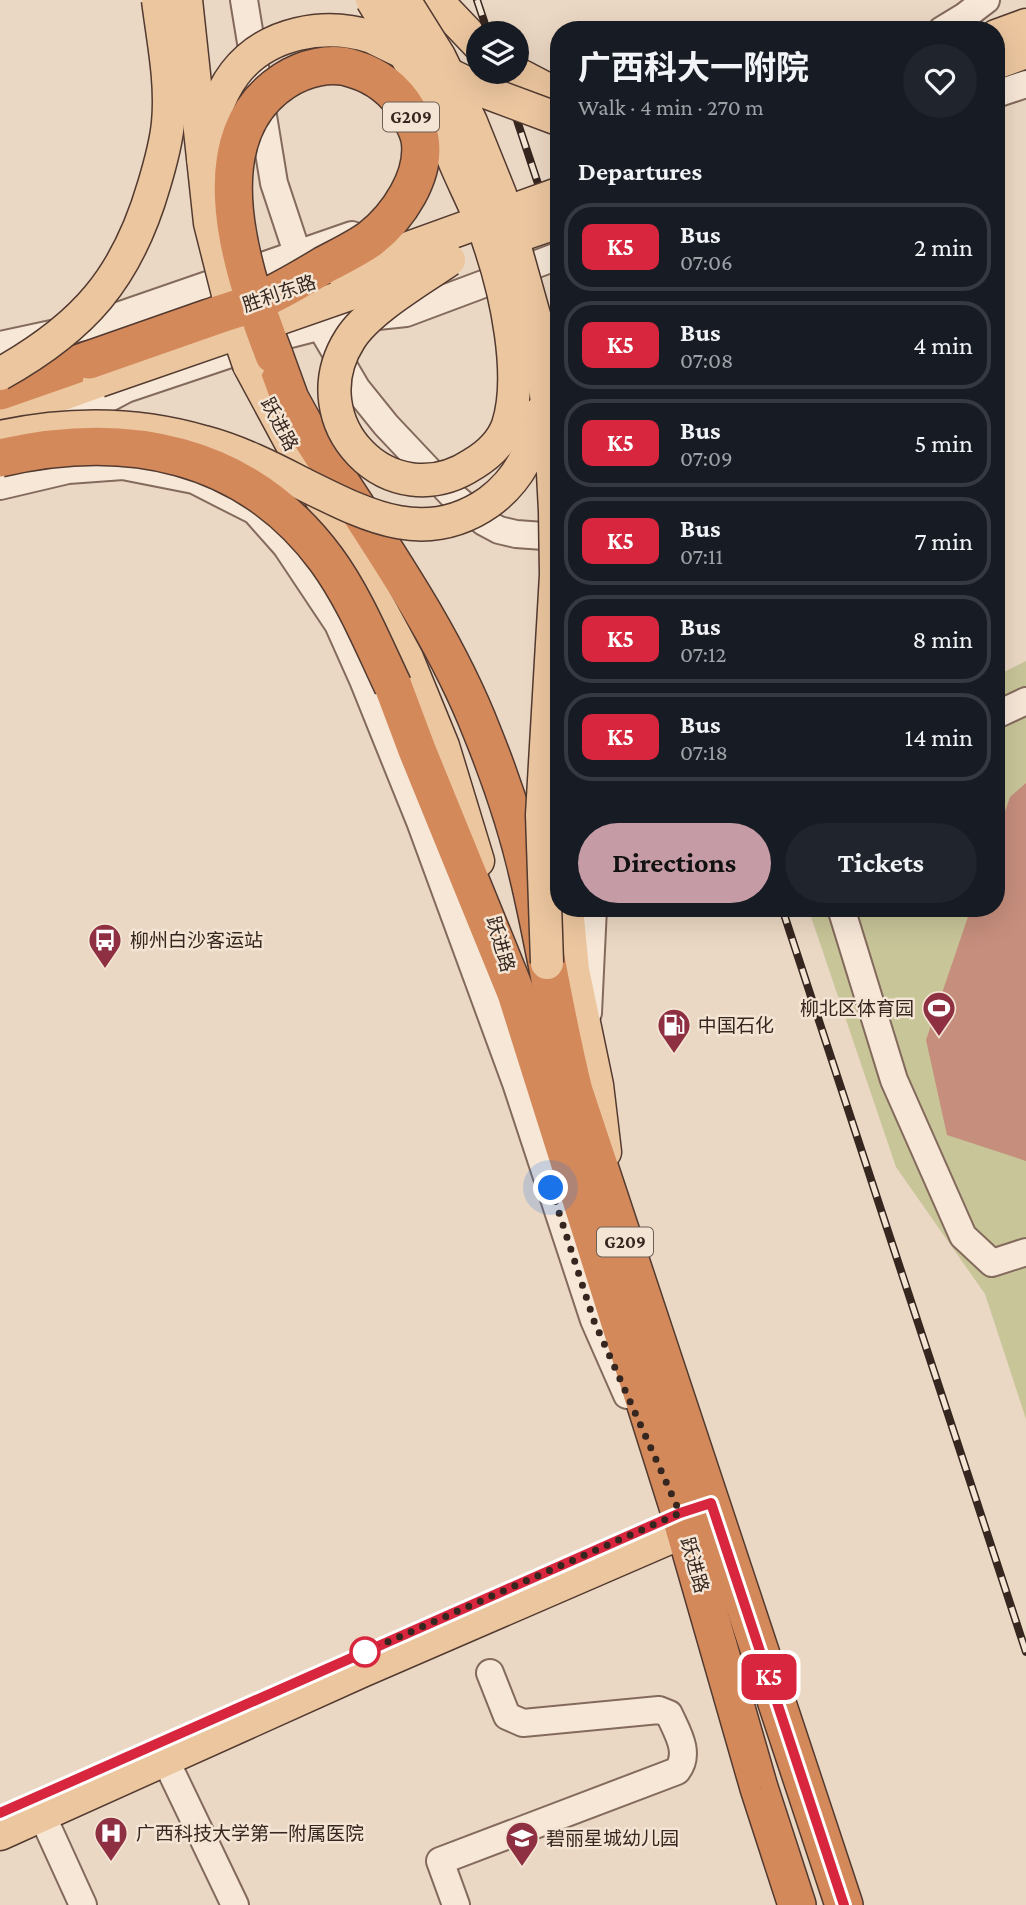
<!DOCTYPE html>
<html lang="en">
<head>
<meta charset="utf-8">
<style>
  :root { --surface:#171b24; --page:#20242c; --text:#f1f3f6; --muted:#9ea1a6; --line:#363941; --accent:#c59ba5 }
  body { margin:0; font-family:"Crimson Pro","Noto Sans SC",serif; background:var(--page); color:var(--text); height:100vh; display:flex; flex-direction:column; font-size:26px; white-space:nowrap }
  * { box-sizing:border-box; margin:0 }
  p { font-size:23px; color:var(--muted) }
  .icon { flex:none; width:38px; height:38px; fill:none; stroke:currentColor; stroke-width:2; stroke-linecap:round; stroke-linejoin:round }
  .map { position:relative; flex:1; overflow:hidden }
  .drawer { position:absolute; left:550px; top:21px; width:455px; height:896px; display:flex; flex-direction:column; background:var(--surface); border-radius:28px; box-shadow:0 7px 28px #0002 }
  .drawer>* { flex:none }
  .badge { padding:0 14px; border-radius:10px; font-size:24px; line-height:46px }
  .controls { position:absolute; left:466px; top:21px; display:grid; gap:14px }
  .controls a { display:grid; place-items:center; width:63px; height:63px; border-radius:50%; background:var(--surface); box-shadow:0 7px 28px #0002; font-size:35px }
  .you { position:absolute; width:35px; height:35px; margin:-18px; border:5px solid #fff; border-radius:50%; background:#1a73e8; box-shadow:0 0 0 10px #1a73e833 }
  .map>.badge { position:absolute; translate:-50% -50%; box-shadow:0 0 0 4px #fff }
  h2 { padding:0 28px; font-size:26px; line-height:63px }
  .round { display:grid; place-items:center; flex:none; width:74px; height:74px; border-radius:37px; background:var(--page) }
  .summary { display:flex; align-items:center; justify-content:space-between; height:119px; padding:0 28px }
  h1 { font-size:33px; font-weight:700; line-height:52px }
  .action { display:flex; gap:14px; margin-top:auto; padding:14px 28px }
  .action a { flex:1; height:80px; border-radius:42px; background:var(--accent); color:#111; font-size:28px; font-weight:700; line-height:80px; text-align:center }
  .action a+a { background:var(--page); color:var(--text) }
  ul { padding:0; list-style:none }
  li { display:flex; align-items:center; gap:21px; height:88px; margin:0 14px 10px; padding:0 14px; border:4px solid var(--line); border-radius:28px }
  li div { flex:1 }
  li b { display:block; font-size:26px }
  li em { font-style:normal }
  li .badge { min-width:77px; font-weight:700; text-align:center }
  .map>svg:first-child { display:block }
  .park { fill:#c8c599 }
  .building { fill:#c68e7d }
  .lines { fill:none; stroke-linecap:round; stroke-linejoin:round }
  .minor-casing { stroke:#846a5c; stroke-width:30 }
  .major-casing { stroke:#523a30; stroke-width:35 }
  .highway-casing { stroke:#523a30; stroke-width:40 }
  .minor { stroke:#f6e7d7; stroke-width:26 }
  .major { stroke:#ecc69f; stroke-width:32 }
  .highway { stroke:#d4895b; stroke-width:37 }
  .rail-casing { stroke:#35261f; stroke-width:8 }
  .rail { stroke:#f3e4d3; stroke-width:5; stroke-dasharray:16; stroke-linecap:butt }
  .major-bridge-casing { stroke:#523a30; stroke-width:35; stroke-linecap:butt }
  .highway-bridge-casing { stroke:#523a30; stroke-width:40; stroke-linecap:butt }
  .major-bridge { stroke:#ecc69f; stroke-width:32 }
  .highway-bridge { stroke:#d4895b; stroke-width:37 }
  .line-casing { stroke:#fff; stroke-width:16 }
  .line { stroke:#d7263d; stroke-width:10 }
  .walk { stroke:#35261f; stroke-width:7; stroke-dasharray:0 12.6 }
  .stop-dot { fill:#fff; stroke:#d7263d; stroke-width:3.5 }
  .labels { text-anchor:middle; stroke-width:5; stroke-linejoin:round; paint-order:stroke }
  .shield { fill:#f3e4d3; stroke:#6e5f55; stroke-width:2 }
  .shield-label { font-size:18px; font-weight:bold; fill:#35261f }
  .street-label { font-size:19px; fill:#35261f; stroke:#f3e4d3 }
  .poi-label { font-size:19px; fill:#35261f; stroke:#f3e4d3; text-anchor:start }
</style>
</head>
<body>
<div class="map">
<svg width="1026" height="1905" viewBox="0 0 1026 1905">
  <rect width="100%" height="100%" fill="#ebd8c4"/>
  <path class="park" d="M1026 661V1419L985 1294 896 1167 808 908H996V676Z"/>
  <path class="building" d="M1026 783V1161L947 1135 926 1040 971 908H996V837L1010 797Z"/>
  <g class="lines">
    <defs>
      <g id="minor">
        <path d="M244 0 274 183 323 331 357 389 386 425 452 495 484 522 499 530 516 534 558 537"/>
        <path d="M942 30 965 16 986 0"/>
        <path d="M996 94 1026 84"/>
        <path d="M0 345 89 326 352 235"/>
        <path d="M68 440 75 416 126 389 287 335 349 319 406 313 558 256"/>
        <path d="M0 486 68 470 123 466 194 480 255 511 286 546 338 624 363 680 421 824 516 1083 594 1320 627 1395"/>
        <path d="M996 715 1026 701"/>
        <path d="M841 908 894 1080 963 1236 992 1263 1026 1252"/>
        <path d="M588 1013 593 908"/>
        <path d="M165 1759 235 1905"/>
        <path d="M42 1815 83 1905"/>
        <path d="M456 1905 440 1861 677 1771C691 1753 677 1732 669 1714L659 1710 523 1723 507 1716 490 1673"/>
      </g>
      <g id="major">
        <path d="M436 0 478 44"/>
        <path d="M996 36 1026 25"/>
        <path d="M996 63 1026 52"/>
        <path d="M514 72 558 95"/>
        <path d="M249 365 407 658 443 746 478 861"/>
        <path d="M0 417 99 381"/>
        <path d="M567 908 573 970 597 1085 605 1152"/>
        <path d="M0 1834 362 1671 706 1522"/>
      </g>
      <g id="highway">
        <path d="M274 355 290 399 307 430C368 528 440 624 482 732 501 779 518 829 529 878 546 949 556 1020 574 1091L844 1905"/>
        <path d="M0 391 89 360"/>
        <path d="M393 686 417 750 516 993 680 1513 759 1788 797 1905"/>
      </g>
    </defs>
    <use href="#minor" class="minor-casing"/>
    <use href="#major" class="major-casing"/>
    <use href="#highway" class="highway-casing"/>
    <use href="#minor" class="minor"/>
    <use href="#major" class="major"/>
    <use href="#highway" class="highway"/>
    <defs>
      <g id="rail">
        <path d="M477 0 488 33"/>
        <path d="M501 72 558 244"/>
        <path d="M782 908 1026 1652"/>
      </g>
    </defs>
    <use href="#rail" class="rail-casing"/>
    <use href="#rail" class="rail"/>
    <defs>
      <g id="major-bridge">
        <path d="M186 0 210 223 237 330 249 365"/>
        <path d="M372 0C386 23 400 45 413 68 430 98 443 133 456 165 467 191 481 216 489 243 506 292 524 375 508 425 502 442 488 455 473 464 390 519 297 422 350 339 368 310 420 280 449 260"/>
        <path d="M404 0 439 56 471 122 500 194 536 322 541 354 551 435 555 511 556 575 542 815 547 963"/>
        <path d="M203 159C209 130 216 98 235 73 267 32 325 22 372 37L483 91 558 119"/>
        <path d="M494 244 558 222"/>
        <path d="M342 272 558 194"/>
        <path d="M0 374C84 327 127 278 154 185 160 165 166 144 168 123 172 82 163 40 158 0"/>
        <path d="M99 381 419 270"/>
        <path d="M0 437C69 422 136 422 204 442 238 451 270 467 301 483 364 514 424 548 489 502 520 479 533 450 540 413"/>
      </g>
      <g id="highway-bridge">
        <path d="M89 360C129 346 169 332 209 318 228 311 250 306 269 296 287 287 306 276 324 265 339 257 356 249 370 239 398 217 426 176 420 139 418 129 412 119 407 110 395 90 377 76 354 69 331 61 304 68 284 81 195 139 244 277 274 355"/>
        <path d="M0 458C125 429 246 451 326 559 354 597 373 644 393 686"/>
      </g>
    </defs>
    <use href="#major-bridge" class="major-bridge-casing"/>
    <use href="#highway-bridge" class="highway-bridge-casing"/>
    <use href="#major-bridge" class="major-bridge"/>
    <use href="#highway-bridge" class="highway-bridge"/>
  </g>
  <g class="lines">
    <defs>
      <path id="line" d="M0 1813 680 1513 711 1503 844 1905"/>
    </defs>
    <use href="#line" class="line-casing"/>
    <use href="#line" class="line"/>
    <path class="walk" d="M365 1652 680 1513 594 1321 551 1188"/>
  </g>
  <defs>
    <symbol id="bus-pin" viewBox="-11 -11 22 30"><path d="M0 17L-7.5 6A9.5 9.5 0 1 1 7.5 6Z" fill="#8f3042" stroke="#f3e4d3"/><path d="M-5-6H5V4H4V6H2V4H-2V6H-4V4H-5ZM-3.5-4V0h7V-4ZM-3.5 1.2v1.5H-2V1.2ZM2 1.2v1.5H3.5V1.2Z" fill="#fff"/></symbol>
    <symbol id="stadium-pin" viewBox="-11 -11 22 30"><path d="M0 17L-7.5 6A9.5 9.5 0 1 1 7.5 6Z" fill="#8f3042" stroke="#f3e4d3"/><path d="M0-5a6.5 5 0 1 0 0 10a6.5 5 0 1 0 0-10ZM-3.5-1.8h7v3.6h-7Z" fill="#fff"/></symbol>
    <symbol id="fuel-pin" viewBox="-11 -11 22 30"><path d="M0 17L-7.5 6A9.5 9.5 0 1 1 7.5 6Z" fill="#8f3042" stroke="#f3e4d3"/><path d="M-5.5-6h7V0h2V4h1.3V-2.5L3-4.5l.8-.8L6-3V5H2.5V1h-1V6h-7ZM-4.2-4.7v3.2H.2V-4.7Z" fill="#fff"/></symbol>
    <symbol id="hospital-pin" viewBox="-11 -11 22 30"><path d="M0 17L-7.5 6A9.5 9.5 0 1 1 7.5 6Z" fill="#8f3042" stroke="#f3e4d3"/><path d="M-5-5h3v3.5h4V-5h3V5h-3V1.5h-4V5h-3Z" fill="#fff"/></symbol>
    <symbol id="school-pin" viewBox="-11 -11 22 30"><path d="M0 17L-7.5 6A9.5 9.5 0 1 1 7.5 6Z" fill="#8f3042" stroke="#f3e4d3"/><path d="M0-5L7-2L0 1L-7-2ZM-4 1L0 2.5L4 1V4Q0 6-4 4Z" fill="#fff"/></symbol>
  </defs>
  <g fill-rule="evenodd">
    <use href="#bus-pin" x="86" y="921" width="38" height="52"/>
    <use href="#stadium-pin" x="920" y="989" width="38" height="52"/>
    <use href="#fuel-pin" x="655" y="1006" width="38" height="52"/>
    <use href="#hospital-pin" x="92" y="1814" width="38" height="52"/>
    <use href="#school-pin" x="503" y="1819" width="38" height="52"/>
  </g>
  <circle class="stop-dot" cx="365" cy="1652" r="14"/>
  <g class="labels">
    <g class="shield">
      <rect x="383" y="102.5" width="56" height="29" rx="5"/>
      <rect x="597" y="1227.5" width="56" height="29" rx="5"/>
    </g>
    <g class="shield-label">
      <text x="411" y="123">G209</text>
      <text x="625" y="1248">G209</text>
    </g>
    <g class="street-label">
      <text transform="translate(279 293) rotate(-19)" y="7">胜利东路</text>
      <text transform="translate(280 424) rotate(62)" y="7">跃进路</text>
      <text transform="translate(501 944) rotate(74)" y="7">跃进路</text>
      <text transform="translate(695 1565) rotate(74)" y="7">跃进路</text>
    </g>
    <g class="poi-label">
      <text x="130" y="947">柳州白沙客运站</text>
      <text x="914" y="1015" text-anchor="end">柳北区体育园</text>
      <text x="698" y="1032">中国石化</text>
      <text x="136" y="1840">广西科技大学第一附属医院</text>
      <text x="546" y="1845">碧丽星城幼儿园</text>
    </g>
  </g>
</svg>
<div class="controls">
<a><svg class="icon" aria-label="layers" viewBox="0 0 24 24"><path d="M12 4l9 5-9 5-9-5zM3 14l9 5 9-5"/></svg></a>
</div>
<div class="you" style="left:551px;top:1188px"></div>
<b class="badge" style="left:769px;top:1677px;background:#d7263d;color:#fff">K5</b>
<section class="drawer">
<div class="summary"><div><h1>广西科大一附院</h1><p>Walk · 4 min · 270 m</p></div><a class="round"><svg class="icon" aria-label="heart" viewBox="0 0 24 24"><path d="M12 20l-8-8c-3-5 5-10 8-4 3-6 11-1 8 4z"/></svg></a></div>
<h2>Departures</h2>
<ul>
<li><span class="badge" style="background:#d7263d;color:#fff">K5</span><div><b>Bus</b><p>07:06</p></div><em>2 min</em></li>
<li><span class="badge" style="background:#d7263d;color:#fff">K5</span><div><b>Bus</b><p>07:08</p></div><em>4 min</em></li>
<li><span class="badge" style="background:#d7263d;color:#fff">K5</span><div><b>Bus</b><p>07:09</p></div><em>5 min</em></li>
<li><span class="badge" style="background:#d7263d;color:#fff">K5</span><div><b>Bus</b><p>07:11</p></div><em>7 min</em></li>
<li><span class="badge" style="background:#d7263d;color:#fff">K5</span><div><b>Bus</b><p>07:12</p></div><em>8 min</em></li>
<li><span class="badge" style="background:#d7263d;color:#fff">K5</span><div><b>Bus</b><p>07:18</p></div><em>14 min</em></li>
</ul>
<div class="action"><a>Directions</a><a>Tickets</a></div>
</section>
</div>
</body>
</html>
